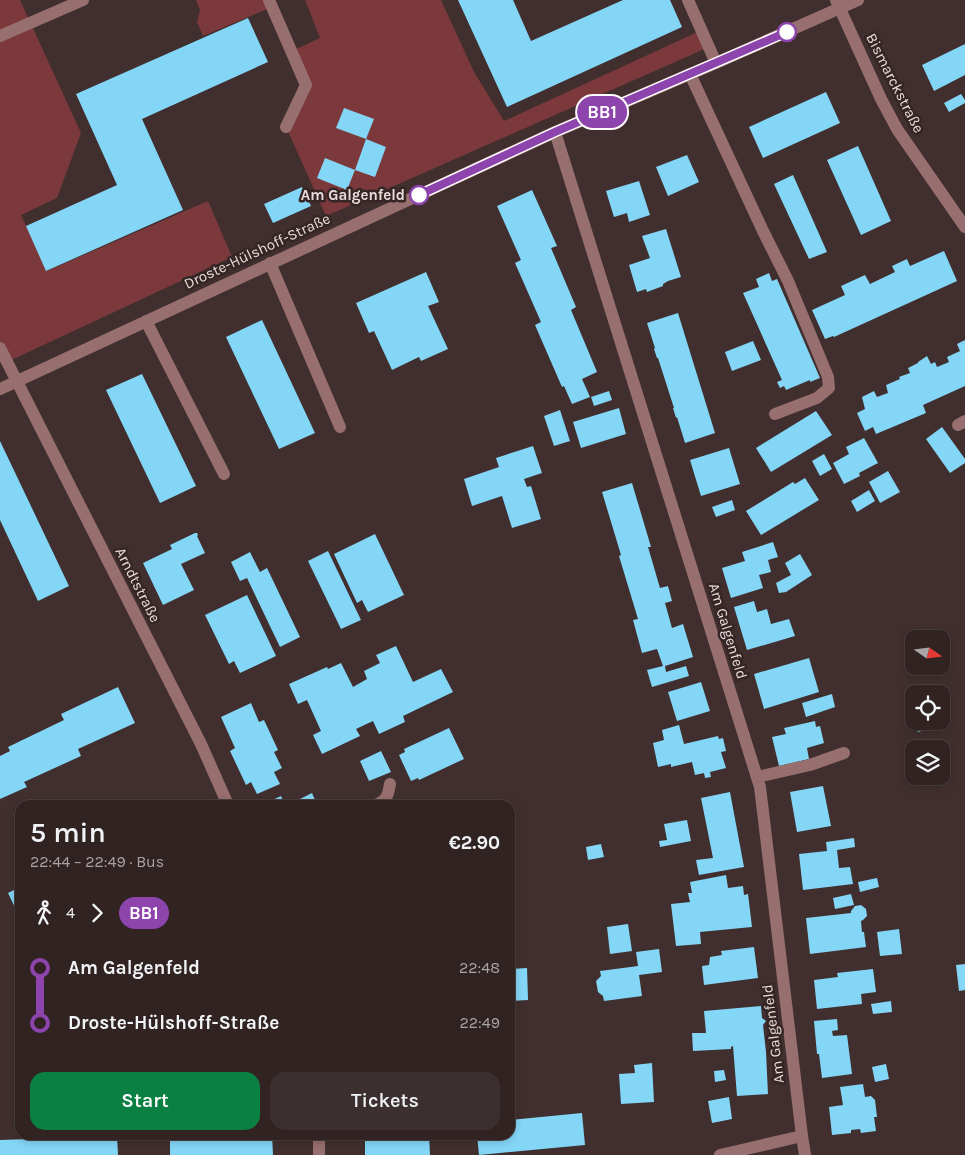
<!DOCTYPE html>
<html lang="en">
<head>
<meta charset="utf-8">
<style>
  :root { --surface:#302322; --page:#3c2f2f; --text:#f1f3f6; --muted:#a8a4a5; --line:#4b4040; --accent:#0b8043 }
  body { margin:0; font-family:Karla,sans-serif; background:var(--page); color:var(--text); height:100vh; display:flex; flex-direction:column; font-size:19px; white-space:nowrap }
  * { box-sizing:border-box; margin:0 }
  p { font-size:16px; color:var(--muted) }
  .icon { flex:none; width:28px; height:28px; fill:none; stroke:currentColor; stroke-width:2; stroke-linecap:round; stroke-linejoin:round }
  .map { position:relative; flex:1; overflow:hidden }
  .sheet { position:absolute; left:15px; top:800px; width:500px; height:340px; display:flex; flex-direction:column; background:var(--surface); border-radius:15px; box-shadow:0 2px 8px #0003,0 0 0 1px var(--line) }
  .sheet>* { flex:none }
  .badge { padding:0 10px; border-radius:16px; font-size:18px; line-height:32px }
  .needle { width:32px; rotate:104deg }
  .fabs { position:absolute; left:905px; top:630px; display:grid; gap:10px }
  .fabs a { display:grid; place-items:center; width:45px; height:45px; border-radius:10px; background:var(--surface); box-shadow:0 2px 8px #0003,0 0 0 1px var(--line); font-size:25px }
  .map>.badge { position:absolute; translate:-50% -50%; box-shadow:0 0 0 2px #fff }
  .legs { display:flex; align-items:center; gap:8px; height:55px; padding:0 15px; font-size:16px }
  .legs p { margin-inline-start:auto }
  .summary { display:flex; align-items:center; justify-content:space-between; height:85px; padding:0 15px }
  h1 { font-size:28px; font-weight:600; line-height:38px }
  .cta { display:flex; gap:10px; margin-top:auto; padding:10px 15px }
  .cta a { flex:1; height:58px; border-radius:15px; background:var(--accent); color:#fff; font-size:20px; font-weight:600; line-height:58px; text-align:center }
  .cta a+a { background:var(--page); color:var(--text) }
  ul { padding:0 15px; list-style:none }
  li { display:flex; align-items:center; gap:18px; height:55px; font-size:19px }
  li i { display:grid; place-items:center; width:8px; height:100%; margin:0 6px; background:currentColor }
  li i::after { content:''; width:12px; height:12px; margin:-6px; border:4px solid; border-radius:50%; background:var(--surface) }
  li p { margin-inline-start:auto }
  li:first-child i { background:linear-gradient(#0000 50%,currentColor 0) }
  li:last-child i { background:linear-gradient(currentColor 50%,#0000 0) }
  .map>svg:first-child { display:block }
  .green { fill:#7c393c }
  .building { fill:#84d6f7 }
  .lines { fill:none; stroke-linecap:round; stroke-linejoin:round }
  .minor { stroke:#976f6e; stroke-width:12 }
  .line-1-casing { stroke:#fff; stroke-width:11 }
  .line-1 { stroke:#8e44ad; stroke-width:8 }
  .stop-1-dot { fill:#fff; stroke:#8e44ad; stroke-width:2.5 }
  .labels { text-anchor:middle; stroke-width:5; stroke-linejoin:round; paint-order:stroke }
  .street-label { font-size:15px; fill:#e8dddc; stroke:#362525 }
  .stop-label { font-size:15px; font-weight:bold; fill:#e8dddc; stroke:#362525; text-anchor:end }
</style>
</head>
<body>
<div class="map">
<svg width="965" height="1155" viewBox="0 0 965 1155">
  <rect width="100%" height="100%" fill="#402f2e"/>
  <g class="green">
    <path d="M0 0H20L81 133 57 198 21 215 47 271 208 201 232 257 7 362 0 348Z"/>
    <path d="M196 0H269L272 7 203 36 197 22 200 10Z"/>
    <path d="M305 0H441L474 72 504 121 702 30 709 47 326 216 286 127 306 85 292 51 320 38Z"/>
  </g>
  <g class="building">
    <path d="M458 0H513L531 41 623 0H670L682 27 507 107Z"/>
    <path d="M248 18 268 62 142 119 183 210 46 271 26 226 117 185 76 94Z"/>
    <path d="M965 44V75L934 91 922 65Z"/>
    <path d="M826 92 840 123 763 158 749 127Z"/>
    <path d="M961 94 965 100V103L949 112 944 103Z"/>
    <path d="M344 108 374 119 366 139 336 128Z"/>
    <path d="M366 139 386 147 375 177 355 170Z"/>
    <path d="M858 146 891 221 861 235 827 160Z"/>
    <path d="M687 155 699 182 668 196 656 167Z"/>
    <path d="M325 158 355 170 347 190 317 178Z"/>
    <path d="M793 175 827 252 809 259 774 184Z"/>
    <path d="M639 181 650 215 629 222 627 213 614 217 606 191Z"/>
    <path d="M302 187 311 206 273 223 264 204Z"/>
    <path d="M532 190 557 246 551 248 576 307 571 310 597 372 582 379 590 397 572 404 564 386 562 387 535 325 541 322 515 263 521 260 497 206Z"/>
    <path d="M666 229 681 277 668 281 663 284V286L647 292 646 289 637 292 629 265 650 258 642 236Z"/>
    <path d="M944 251 957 281 834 337 833 336 825 339 812 310 845 295 841 286 865 275 870 284 895 272 892 266 907 259 910 266Z"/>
    <path d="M426 272 439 302 428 306 448 349 421 361 419 357 392 370 374 331 369 333 356 303Z"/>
    <path d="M769 273 772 281 777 279 820 378 810 382V380L786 390 784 386 780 388 777 382 782 380 743 293 759 287 756 279Z"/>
    <path d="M678 313 715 433 685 443 677 417 676 418 673 408H674L658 358H657L654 349 655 348 647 323Z"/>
    <path d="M262 320 315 433 279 449 226 337Z"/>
    <path d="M965 340V386L923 405 926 413 876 434 873 427 865 431 857 413 865 409 862 397 874 391 877 397 888 393 886 385 900 379 899 377 910 373 908 368 918 363V362L927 356 931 364 935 362 937 367 949 362 947 357 960 351 957 344Z"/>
    <path d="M753 341 761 360 732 371 725 352Z"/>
    <path d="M142 374 196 486 160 503 106 390Z"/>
    <path d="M609 391 612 400 594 406 591 397Z"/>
    <path d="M619 408 626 434 581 448 573 422Z"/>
    <path d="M560 410 570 441 554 446 544 416Z"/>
    <path d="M816 411 832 435 771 472 756 448Z"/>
    <path d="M942 427 965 459V463L950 473 926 439Z"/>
    <path d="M864 438 878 463 859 473 860 476 844 484 833 463 849 454 846 447Z"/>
    <path d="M0 441 69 586 38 601 0 520Z"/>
    <path d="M533 446 542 473 524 479 527 487 531 486 541 519 512 528 502 496 472 506 464 479 499 467 496 458Z"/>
    <path d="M729 448 740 484 701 496 690 460Z"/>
    <path d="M824 454 832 469 820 476 812 461Z"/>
    <path d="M888 471 900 492 880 503 869 482Z"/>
    <path d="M805 478 819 500 761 535 746 511 793 482 795 484Z"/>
    <path d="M632 483 651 547H648L660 588 668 586 672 601 665 603 672 628 683 624 693 657 665 666 666 672 686 666 689 676 652 687 647 670 663 666 657 649 642 653 633 620 638 619 619 556 621 555 602 492Z"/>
    <path d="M869 490 875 501 857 512 851 501Z"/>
    <path d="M732 500 735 510 716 517 712 507Z"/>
    <path d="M195 533H197L198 535 197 536 205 553 181 564 194 590 163 605 143 563 172 549 170 545Z"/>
    <path d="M375 534 404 595 368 612 362 600 357 603 334 554Z"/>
    <path d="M773 542 778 557 768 560 771 572 759 575 763 588 731 598 722 568 745 561 742 552Z"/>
    <path d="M328 551 361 620 341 629 308 561Z"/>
    <path d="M250 552 260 572 267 568 300 637 280 647 247 578 240 581 231 562Z"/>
    <path d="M800 554 812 575 786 592 779 593 776 583 791 575 785 563Z"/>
    <path d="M247 595 276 656 240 673 234 661 229 664 205 615Z"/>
    <path d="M754 601 757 612 767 609 771 624 789 619 795 636 747 650 734 607Z"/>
    <path d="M396 646 413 682 441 669 453 692 403 716 405 722 379 734 373 721 356 729 360 736 322 754 313 735 321 731 307 700 298 704 289 684 327 667 328 669 341 663 353 687 367 679 364 671 380 663 376 655Z"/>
    <path d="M809 658 819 692 764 709 754 674Z"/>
    <path d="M701 682 710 711 677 721 668 692Z"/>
    <path d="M118 687 135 723 78 749 81 756 24 782 27 787 0 799V756L10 751 8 747 64 720 61 714Z"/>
    <path d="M832 694 835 707 806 717 802 703Z"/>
    <path d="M251 703 259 722 264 720 278 750 274 752 282 768 274 772 280 784 257 794 251 782 246 785 230 751 235 748 221 717Z"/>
    <path d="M815 721 816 727 820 726 824 743 807 748 809 759 779 766 772 737 786 734 784 728Z"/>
    <path d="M915 721H929L931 728 918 732Z"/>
    <path d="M679 725 684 744 718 736 719 739 723 738 726 751 721 752 726 768 710 772 711 777 705 778 704 773 695 775 692 762 671 767V764L658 767 653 743 664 740 662 730Z"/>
    <path d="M449 728 464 759 419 780 418 778 411 781 399 755 405 752 404 749Z"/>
    <path d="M381 751 391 772 369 781 360 761Z"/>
    <path d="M823 786 831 826 797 832 790 792Z"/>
    <path d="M730 792 744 867 699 875 696 860 713 858 701 798Z"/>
    <path d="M312 793 317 805H288Z"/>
    <path d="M281 796 285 805H262Z"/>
    <path d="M687 820 691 841 660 847 659 841 667 840 664 824Z"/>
    <path d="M854 838 855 847 837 850 839 868 850 867 853 884 803 890 799 854 827 851 826 842Z"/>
    <path d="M601 844 604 857 588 860 586 847Z"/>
    <path d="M726 875 728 888 743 886 744 895 748 894 752 927 700 932 701 944 676 946 671 904 690 902 688 893H692L690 882Z"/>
    <path d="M877 878 879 887 860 892 858 882Z"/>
    <path d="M20 887V918L8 893Z"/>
    <path d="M851 894 854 905 835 909 833 898Z"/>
    <path d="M861 905 866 909 867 916 863 920 861 921 862 932H864L866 947 810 954 806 918 851 913V911L855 906Z"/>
    <path d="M628 924 632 951 610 954 607 927Z"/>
    <path d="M899 929 902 954 880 956 877 932Z"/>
    <path d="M754 947 758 978 704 985 702 966 709 965 710 957 722 955 721 951Z"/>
    <path d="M659 949 662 972 639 975 642 996 604 1001 603 996 598 992 596 981 601 976 600 971 638 966 636 952Z"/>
    <path d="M965 964V990L959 991 956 965Z"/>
    <path d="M527 968 528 1000 510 1001V969Z"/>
    <path d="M873 969 876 992 861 994 862 1004 817 1009 814 980 838 977 837 973Z"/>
    <path d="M891 1001 892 1012 873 1014 871 1004Z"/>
    <path d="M761 1006 762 1018 766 1021 763 1025 766 1052 768 1094 737 1096 733 1046 731 1047V1049L693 1051 692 1033H706L704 1011Z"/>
    <path d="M837 1019 838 1030 832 1031 833 1036 847 1035 852 1074 822 1078 819 1054H817L814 1021Z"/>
    <path d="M652 1063 654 1102 621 1104 619 1074 635 1073 634 1065Z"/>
    <path d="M886 1064 889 1079 875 1082 872 1067Z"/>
    <path d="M724 1070 726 1080 715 1082 714 1071Z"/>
    <path d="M863 1084 865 1097 871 1096 875 1100 877 1117H874L876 1131 861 1133 860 1129 851 1130V1133L832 1135 829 1107 843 1105 840 1087Z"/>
    <path d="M729 1097 732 1119 712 1123 708 1101Z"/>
    <path d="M582 1113 585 1145 479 1155 477 1135H510V1120Z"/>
    <path d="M170 1135H272L273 1155H170Z"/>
    <path d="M365 1135H429L430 1155H365Z"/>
    <path d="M117 1136 118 1155H0V1140Z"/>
  </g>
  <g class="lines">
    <g class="minor">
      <path d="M269 0 306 85 286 127"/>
      <path d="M688 0 716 63"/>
      <path d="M836 0 881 99 897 129 965 227"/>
      <path d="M0 36 83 0"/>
      <path d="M690 74 763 231 788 281 828 377 829 388 817 398 775 414"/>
      <path d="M555 132 760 787 802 1136 805 1155"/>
      <path d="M270 263 340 427"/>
      <path d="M146 321 224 474"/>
      <path d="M0 348 201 744 228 805"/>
      <path d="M0 389 555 132 716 63 858 0"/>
      <path d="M958 425 965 421"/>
      <path d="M757 777 810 765 844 753"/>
      <path d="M376 805C387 800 388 796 390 784"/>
      <path d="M319 1135V1155"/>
      <path d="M720 1155 802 1136"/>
    </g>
  </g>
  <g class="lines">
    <defs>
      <path id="line-1" d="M419 195 555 132 787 32"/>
    </defs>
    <use href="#line-1" class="line-1-casing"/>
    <use href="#line-1" class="line-1"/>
  </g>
  <g class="stop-1-dot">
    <circle cx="787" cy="32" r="9"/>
    <circle cx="419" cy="195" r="9"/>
  </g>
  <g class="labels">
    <g class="street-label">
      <text transform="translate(895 83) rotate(63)" y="5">Bismarckstraße</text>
      <text transform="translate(257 251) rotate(-25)" y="5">Droste-Hülshoff-Straße</text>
      <text transform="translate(138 585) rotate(63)" y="5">Arndtstraße</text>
      <text transform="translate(728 631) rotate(73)" y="5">Am Galgenfeld</text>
      <text transform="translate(773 1034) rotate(-97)" y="5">Am Galgenfeld</text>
    </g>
    <g class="stop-label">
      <text x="405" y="200">Am Galgenfeld</text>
    </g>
  </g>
</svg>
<div class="fabs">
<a><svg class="needle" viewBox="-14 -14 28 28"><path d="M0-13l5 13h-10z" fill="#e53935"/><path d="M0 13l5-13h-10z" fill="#a8a4a5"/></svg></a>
<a><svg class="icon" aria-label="locate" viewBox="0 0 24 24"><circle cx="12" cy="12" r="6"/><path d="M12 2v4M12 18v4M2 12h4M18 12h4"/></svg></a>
<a><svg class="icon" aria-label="layers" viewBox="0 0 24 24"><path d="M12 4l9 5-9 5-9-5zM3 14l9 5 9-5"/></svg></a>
</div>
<b class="badge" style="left:602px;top:112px;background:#8e44ad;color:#fff">BB1</b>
<section class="sheet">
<div class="summary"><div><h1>5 min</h1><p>22:44 – 22:49 · Bus</p></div><b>€2.90</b></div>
<div class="legs"><svg class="icon" aria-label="walk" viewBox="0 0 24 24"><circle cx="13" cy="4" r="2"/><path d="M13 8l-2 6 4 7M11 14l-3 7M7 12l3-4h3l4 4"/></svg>4<svg class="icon" aria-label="forward" viewBox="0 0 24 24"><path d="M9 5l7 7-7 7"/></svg><b class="badge" style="background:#8e44ad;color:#fff">BB1</b></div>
<ul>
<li><i style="color:#8e44ad"></i><b>Am Galgenfeld</b><p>22:48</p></li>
<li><i style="color:#8e44ad"></i><b>Droste-Hülshoff-Straße</b><p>22:49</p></li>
</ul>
<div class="cta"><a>Start</a><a>Tickets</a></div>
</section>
</div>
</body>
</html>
